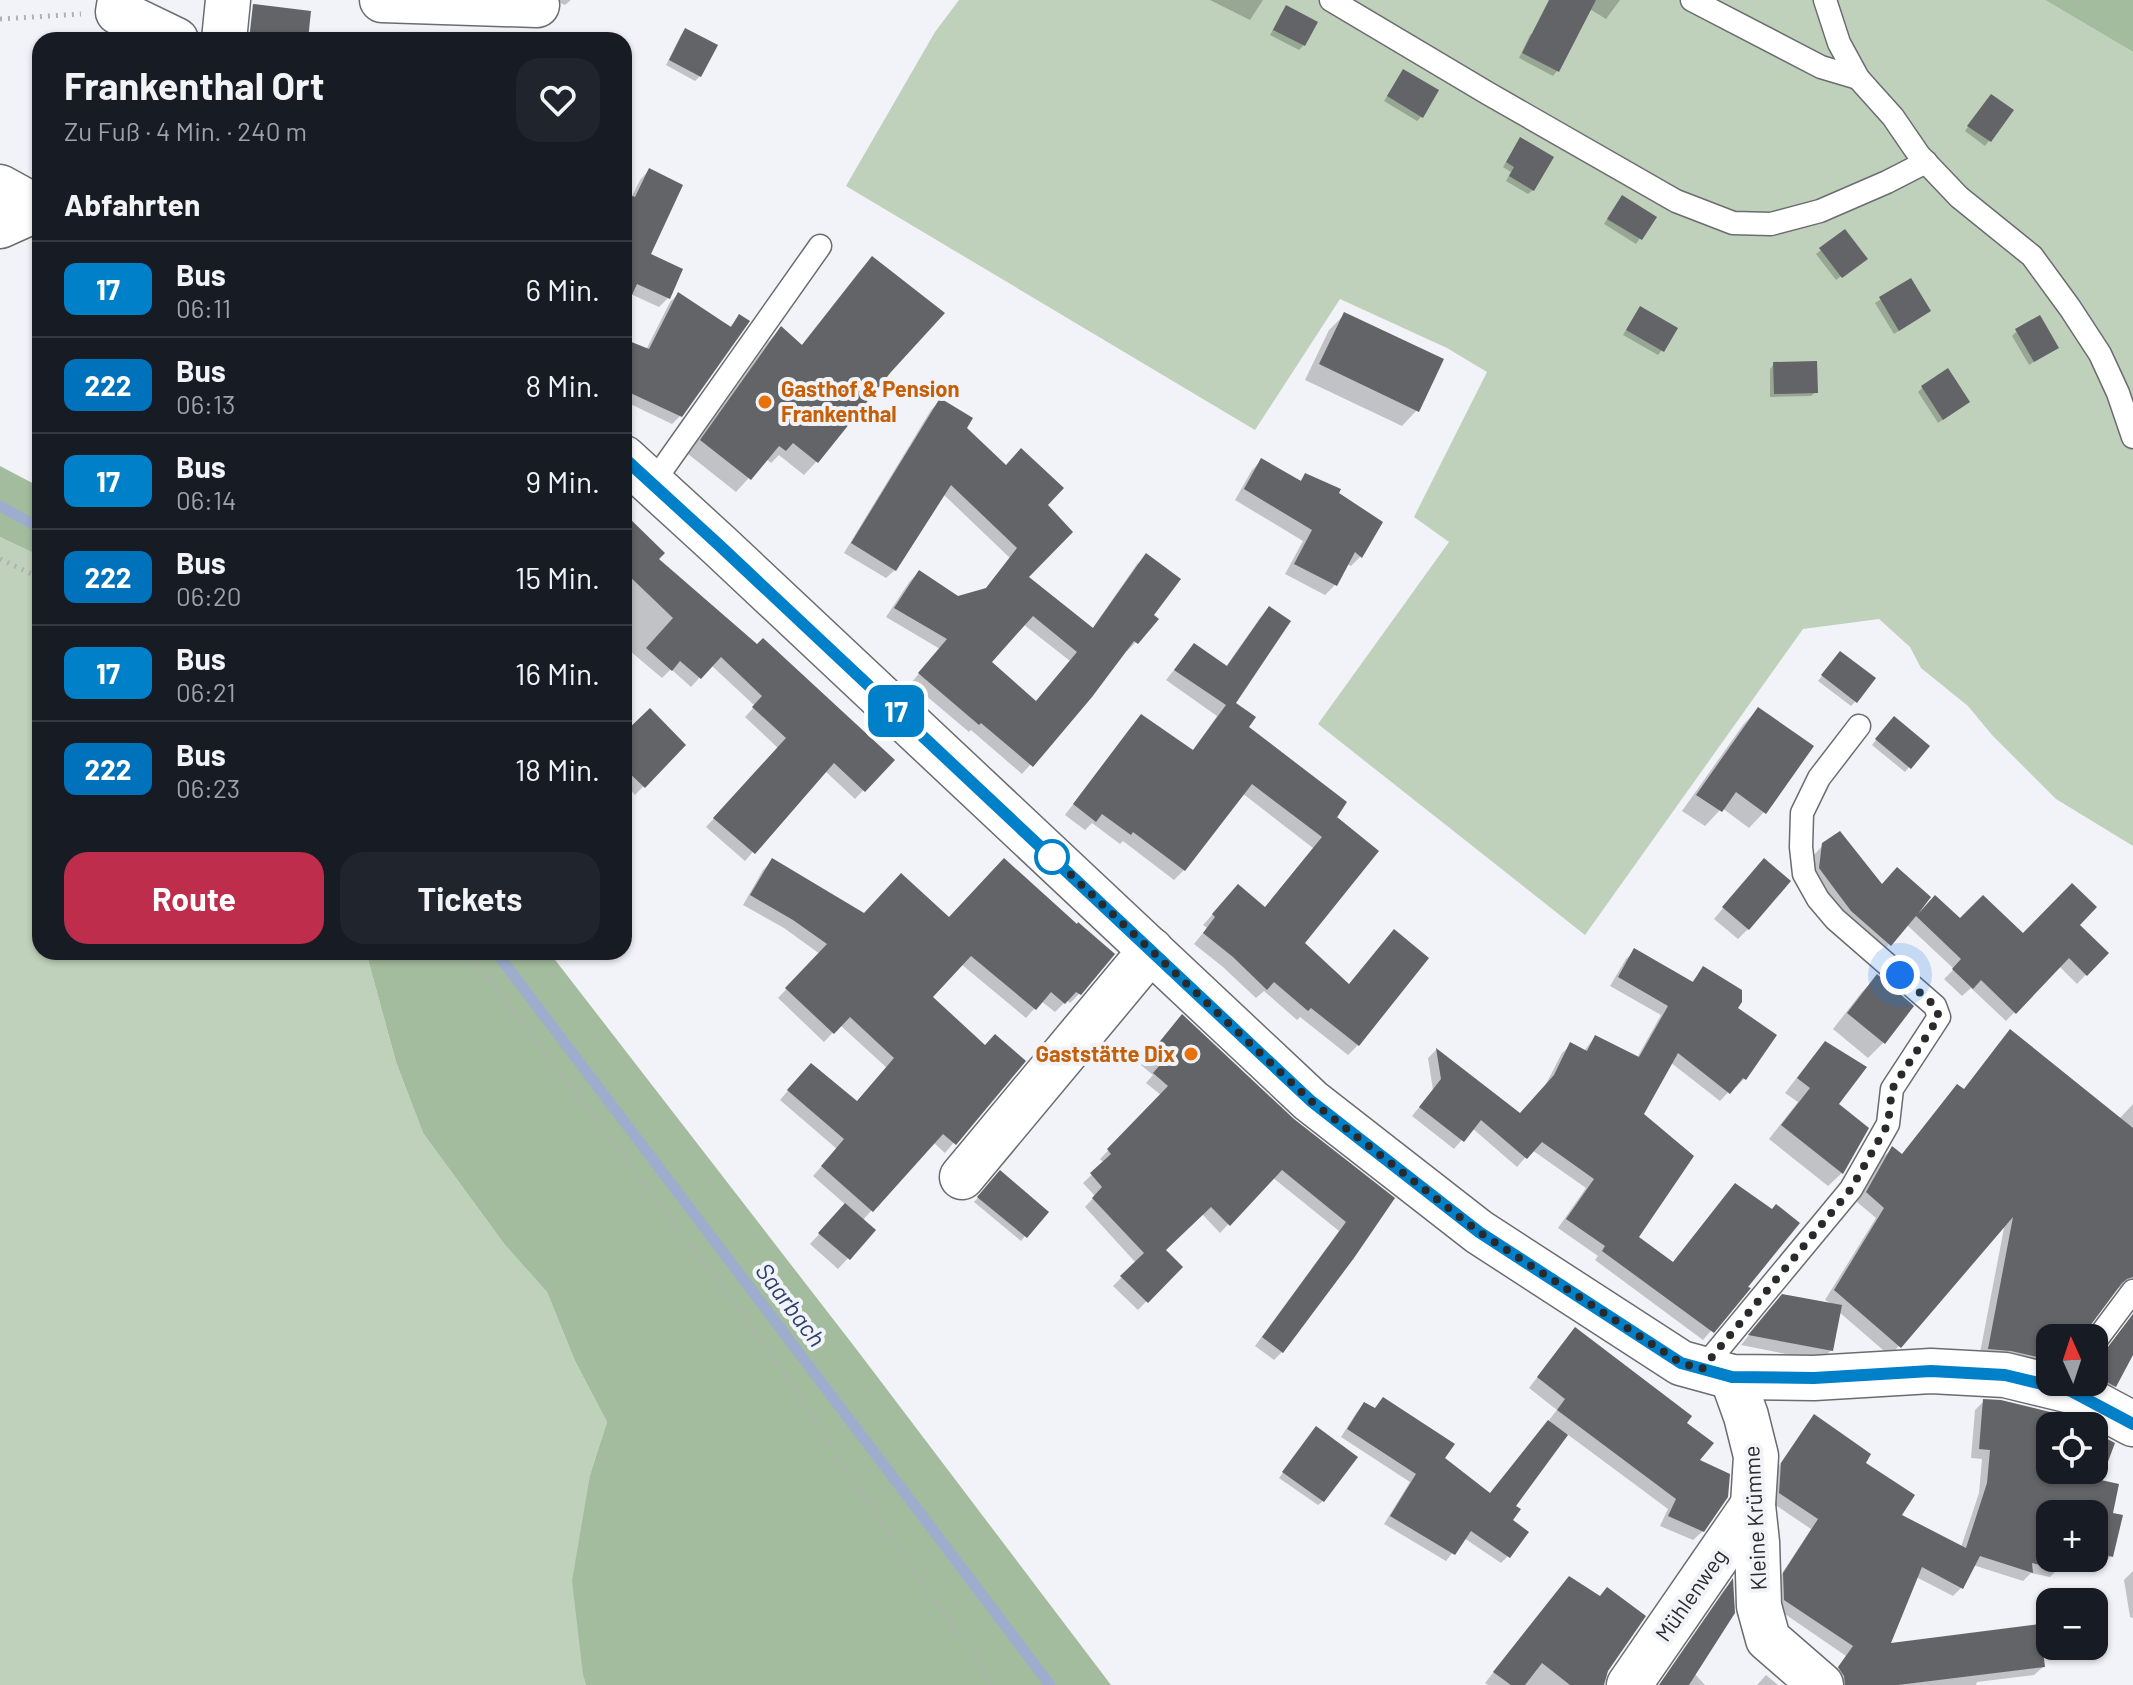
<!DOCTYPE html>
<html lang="de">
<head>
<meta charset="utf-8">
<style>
  :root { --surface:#171b24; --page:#20242c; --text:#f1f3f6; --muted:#9ea1a6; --line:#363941; --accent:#be2d4b }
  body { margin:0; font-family:Barlow,sans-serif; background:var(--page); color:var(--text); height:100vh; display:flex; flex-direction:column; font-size:30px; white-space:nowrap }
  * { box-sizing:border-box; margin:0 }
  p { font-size:26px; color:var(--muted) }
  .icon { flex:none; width:44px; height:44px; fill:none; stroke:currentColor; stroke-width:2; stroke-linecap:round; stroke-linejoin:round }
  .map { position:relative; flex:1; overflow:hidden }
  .side { position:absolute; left:32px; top:32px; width:600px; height:928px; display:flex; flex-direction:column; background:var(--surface); border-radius:24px; box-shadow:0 2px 6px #0004 }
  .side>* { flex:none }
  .badge { padding:0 16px; border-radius:12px; font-size:28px; line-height:52px }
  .needle { width:52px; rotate:357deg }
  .tools { position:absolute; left:2036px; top:1324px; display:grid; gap:16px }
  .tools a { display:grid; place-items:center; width:72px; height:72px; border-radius:16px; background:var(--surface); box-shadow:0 2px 6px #0004; font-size:40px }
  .you { position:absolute; width:40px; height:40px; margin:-20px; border:6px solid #fff; border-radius:50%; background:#1a73e8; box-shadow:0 0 0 12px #1a73e833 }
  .map>.badge { position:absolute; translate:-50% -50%; box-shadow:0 0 0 4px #fff }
  h2 { padding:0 32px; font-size:30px; line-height:72px }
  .round { display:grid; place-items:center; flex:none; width:84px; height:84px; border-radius:24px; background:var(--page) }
  .headline { display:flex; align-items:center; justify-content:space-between; height:136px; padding:0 32px }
  h1 { font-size:38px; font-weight:700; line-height:60px }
  .primary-button { display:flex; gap:16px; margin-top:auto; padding:16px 32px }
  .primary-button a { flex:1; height:92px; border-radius:24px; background:var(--accent); color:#fff; font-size:32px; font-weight:700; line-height:92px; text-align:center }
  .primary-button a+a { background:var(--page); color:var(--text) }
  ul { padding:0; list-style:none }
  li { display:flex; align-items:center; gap:24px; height:96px; padding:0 32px; border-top:2px solid var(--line) }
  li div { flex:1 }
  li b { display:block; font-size:30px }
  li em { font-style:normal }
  li .badge { min-width:88px; font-weight:700; text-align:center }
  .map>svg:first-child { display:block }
  .green { fill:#bfd1ba }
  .forest { fill:#a4bc9e }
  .shadow { fill:#0003; fill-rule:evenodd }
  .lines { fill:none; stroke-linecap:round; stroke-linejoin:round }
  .stream { stroke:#9dadcd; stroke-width:11 }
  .building { fill:#636468; fill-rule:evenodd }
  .lane-casing { stroke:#6b6c71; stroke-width:25 }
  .street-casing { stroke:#6b6c71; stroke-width:47 }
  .secondary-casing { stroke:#6b6c71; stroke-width:47 }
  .path { stroke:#afb1b5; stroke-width:5; stroke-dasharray:2 6; stroke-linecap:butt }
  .lane { stroke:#fff; stroke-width:22 }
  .street { stroke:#fff; stroke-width:44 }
  .secondary { stroke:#fff; stroke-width:44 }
  .line-casing { stroke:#fff; stroke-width:18 }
  .line { stroke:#0080c8; stroke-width:12 }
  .walk { stroke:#292a2c; stroke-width:8; stroke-dasharray:0 14.4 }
  .food-dot { fill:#e8710a; stroke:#f1f3f8; stroke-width:3 }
  .stop-dot { fill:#fff; stroke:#0080c8; stroke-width:4 }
  .labels { text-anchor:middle; stroke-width:8; stroke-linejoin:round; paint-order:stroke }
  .food-label { font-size:22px; font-weight:bold; fill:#c56008; stroke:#f1f3f8; text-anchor:start }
  .street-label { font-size:22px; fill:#292a2c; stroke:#f1f3f8 }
  .water-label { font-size:24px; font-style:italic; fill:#2b406c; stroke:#f1f3f8 }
</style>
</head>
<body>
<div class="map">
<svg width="2133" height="1685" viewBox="0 0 2133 1685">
  <rect width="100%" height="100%" fill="#f1f3f8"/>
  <g class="green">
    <path d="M959 0H2045L2133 52V846L2056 799 1992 735 1968 706 1921 668 1910 647 1879 619 1803 629 1585 935 1318 724 1449 542 1414 517 1487 372 1447 348 1340 299 1255 430 846 186 935 32Z"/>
    <path d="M0 537 40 556V952H366L396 1062 423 1133 505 1245 547 1292 575 1361 607 1422 590 1475 583 1674 586 1685H0Z"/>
  </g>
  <g class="forest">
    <path d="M2045 0H2133V52Z"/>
    <path d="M0 466 40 487V556L0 537Z"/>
    <path d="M366 952H549L857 1350 1111 1685H586L583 1675 572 1581 590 1475 607 1422 575 1361 547 1292 505 1245 423 1133 396 1062Z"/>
  </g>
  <g class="shadow">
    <path d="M554 0H571L565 5Z"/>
    <path d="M1210 0H1263L1250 20Z"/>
    <path d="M1575 0H1620L1606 19Z"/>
    <path d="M1286 8 1304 45 1299 50 1270 35 1282 12Z"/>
    <path d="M686 30 700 76 695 81 666 65 681 35Z"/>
    <path d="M1535 31 1569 49 1557 71 1553 76 1519 58 1530 35Z"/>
    <path d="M1403 71 1422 116 1417 121 1384 101Z"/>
    <path d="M1986 101 2011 111 1985 146 1965 131Z"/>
    <path d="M1520 139 1533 190 1528 194 1506 181 1511 172 1503 167Z"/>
    <path d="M649 170 648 255 681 270 668 298 659 307 624 291V199L631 198 640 180Z"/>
    <path d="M1618 202 1654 218 1636 244 1604 224Z"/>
    <path d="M1821 250 1865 258 1836 280 1816 254Z"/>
    <path d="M872 258 890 371 817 461 804 475 779 455 771 463 766 459 736 492 688 454 768 342 781 329 801 346 859 272Z"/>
    <path d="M1910 281 1924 315 1894 334 1875 303Z"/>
    <path d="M678 294 729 328 739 317 681 415 672 424 624 401V341L646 350 670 302Z"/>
    <path d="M1636 313 1662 350 1658 355 1623 335Z"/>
    <path d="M1345 314 1417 410 1402 426 1305 380 1329 330Z"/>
    <path d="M2017 331 2056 348 2029 365 2012 336Z"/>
    <path d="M1774 364 1816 392 1811 396 1770 397V369Z"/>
    <path d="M1922 388 1963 406 1938 423 1918 392Z"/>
    <path d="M940 401 965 428 1045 505 1026 578 1092 629 1137 564 1146 556 1151 616 1136 642 1127 651 1125 650 1091 696 1022 774 971 730 969 732 911 683 940 649 886 617 910 581 919 572 958 598 984 591 1010 558 943 494 895 570 886 578 844 553 931 410ZM1023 624 1070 661 1035 703 989 662Z"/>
    <path d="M1262 460 1299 482 1305 476 1337 494 1361 556 1351 566 1347 564 1335 585 1325 595 1285 574 1303 541 1235 500 1252 470Z"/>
    <path d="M624 518 656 559 892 760 855 799 824 770 745 861 706 827 778 748 745 717 755 706 711 665 691 687 671 669 662 678 624 646Z"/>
    <path d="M1270 608 1233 703 1246 727 1329 826 1302 943 1358 1045 1348 1055 1300 1017 1297 1020 1264 991 1256 998 1223 967 1194 944 1207 928 1203 925 1229 896 1264 909 1313 848 1242 793 1184 870 1174 880 1123 841 1120 844 1092 823 1085 830 1065 815 1131 727 1141 717 1192 752 1217 716 1166 680 1185 656 1225 668 1260 618Z"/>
    <path d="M1836 658 1855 702 1851 706 1818 681Z"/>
    <path d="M1758 709 1764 812 1749 828 1722 808 1705 826 1682 811 1743 725Z"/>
    <path d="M1890 723 1927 746 1905 772 1872 745Z"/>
    <path d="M624 736 683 745 635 795 624 783Z"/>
    <path d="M1823 845 1882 886 1918 916 1960 921 2022 936 2077 925 2107 953 2077 984 2059 966 2006 1021 1971 988 1962 996 1944 979 1954 969 1907 925 1881 953 1811 878 1814 855Z"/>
    <path d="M772 861 863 915 1077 927 1112 954 1079 994 1070 1003 1067 1000 1055 1012 1041 1001 1026 1018 961 964 930 997 985 1047 1023 1061 945 1153 933 1142 862 1221 873 1231 838 1269 810 1244 846 1205 813 1176 837 1149 780 1100 802 1074 856 1103 887 1068 840 1025 824 1042 778 998 820 954 784 928 743 905 763 870Z"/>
    <path d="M1754 871 1748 929 1738 939 1714 919Z"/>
    <path d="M1635 951 1691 983 1703 969 1735 1009 1744 1079 1736 1087 1734 1086 1720 1101 1670 1062 1642 1115 1636 1238 1672 1264 1747 1289 1703 1340 1595 1260 1598 1256 1558 1228 1586 1188 1532 1150 1517 1167 1472 1128 1454 1149 1412 1116 1433 1090 1428 1058 1436 1050 1520 1115 1545 1086 1562 1053 1571 1045 1584 1051 1595 1037 1637 1058 1661 1015 1610 986 1626 959Z"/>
    <path d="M1877 977 1911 1006 1883 1043 1868 1058 1833 1029 1862 992Z"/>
    <path d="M1174 1025 1392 1199 1282 1352 1274 1360 1255 1346 1339 1231 1272 1177 1220 1233 1202 1214 1163 1250 1180 1267 1138 1310 1113 1286 1136 1263 1085 1207 1095 1196 1083 1183 1104 1163 1100 1159 1161 1095 1146 1083 1153 1075 1141 1065Z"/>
    <path d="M2000 1042 2119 1119 2133 1104V1292L2123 1286 2114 1290 2080 1338H2050V1372L1979 1358 2005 1223 1890 1356 1839 1312 1831 1350 1821 1361 1741 1345 1773 1306 1832 1304 1825 1300 1876 1218 1857 1202 1882 1158 1892 1149 1901 1156 1948 1097 1963 1091Z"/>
    <path d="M1826 1044 1836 1105 1842 1173 1828 1186 1769 1139 1798 1102 1785 1093 1812 1058Z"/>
    <path d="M1000 1173 1025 1236 1021 1241 974 1202Z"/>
    <path d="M2133 1314V1350L2115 1386 2105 1396 2094 1382V1359L2102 1355Z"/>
    <path d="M1566 1340 1684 1423 1697 1461 1703 1531 1693 1540 1660 1526 1668 1509 1567 1434 1513 1507 1508 1556 1501 1563 1464 1538 1446 1561 1384 1524 1410 1482 1341 1437 1357 1412 1364 1404 1373 1410 1383 1400 1443 1458 1489 1495 1550 1421 1549 1420 1557 1410 1529 1388Z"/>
    <path d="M1984 1401 2079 1426H2050V1470H2094V1434L2098 1481 2111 1515V1556L2102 1565 2074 1558H2094V1514H2050V1558H2061L2059 1568 2050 1577 2031 1573 2023 1581 1973 1565 1961 1588 1953 1596 1916 1577 1888 1645 2043 1667 2034 1675 1977 1682 1976 1685H1835L1831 1677 1846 1656 1776 1608 1775 1584 1811 1529 1771 1502 1773 1474 1806 1426 1814 1417 1863 1463 1899 1515 1961 1547 1979 1493 1982 1459 1971 1458 1975 1410Z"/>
    <path d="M1312 1433 1323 1501 1318 1505 1279 1478Z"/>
    <path d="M2133 1571V1618L2130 1617 2124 1580Z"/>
    <path d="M1731 1583 1694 1673 1705 1685H1659L1724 1590Z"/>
    <path d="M1560 1588 1606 1671 1602 1685H1488L1485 1683Z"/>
    <path d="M1766 1675 1778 1685H1757Z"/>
  </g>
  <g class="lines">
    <g class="stream">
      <path d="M0 506 40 528"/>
      <path d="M496 952 1050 1685"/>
    </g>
  </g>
  <g class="building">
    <path d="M1549 0H1596L1559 72 1522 53Z"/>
    <path d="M253 4 311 11 308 40H249Z"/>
    <path d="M1286 5 1318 22 1305 46 1273 30Z"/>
    <path d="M685 28 718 45 701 77 669 60Z"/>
    <path d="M1403 69 1439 90 1423 118 1387 96Z"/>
    <path d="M1991 94 2014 110 1991 142 1967 126Z"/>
    <path d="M1520 137 1554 157 1534 191 1509 176 1514 167 1506 162Z"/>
    <path d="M649 168 683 185 651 254 683 269 670 299 637 284 624 312V193L635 197Z"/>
    <path d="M1622 195 1657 217 1642 240 1607 219Z"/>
    <path d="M1845 229 1868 259 1842 278 1819 248Z"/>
    <path d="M872 256 945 313 891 372 818 463 793 443 786 451 779 446 751 480 700 440 781 326 802 345Z"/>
    <path d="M1911 278 1931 311 1899 331 1879 297Z"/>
    <path d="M678 292 731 327 739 314 750 321 682 417 624 390V339L649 349Z"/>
    <path d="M1640 306 1678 328 1664 352 1626 330Z"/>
    <path d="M1344 312 1444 359 1419 412 1319 364Z"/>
    <path d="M2040 315 2059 348 2034 362 2015 329Z"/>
    <path d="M1817 361 1818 393 1774 394 1773 362Z"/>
    <path d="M1948 368 1970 402 1943 420 1921 386Z"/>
    <path d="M940 398 973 418 967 428 1006 465 1021 448 1064 488 1048 505 1073 532 1029 577 1093 628 1146 553 1181 579 1154 615 1159 619 1138 644 1134 641 1092 697 1033 767 981 723 979 725 918 673 947 639 894 608 919 570 958 596 986 588 1017 548 951 485 896 571 851 543ZM1033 616 1077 652 1036 701 992 662Z"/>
    <path d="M1261 458 1301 481 1305 473 1341 489 1339 493 1383 522 1362 558 1355 552 1337 586 1294 564 1312 530 1244 489Z"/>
    <path d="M624 513 665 553 659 559 757 644 763 638 895 760 865 792 834 763 755 854 713 818 786 738 752 707 762 696 721 657 701 679 680 661 672 671 646 648 673 618 624 571Z"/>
    <path d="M1269 606 1291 621 1236 703 1256 717 1249 727 1347 802 1336 819 1337 817 1379 851 1305 943 1349 984 1394 929 1429 958 1359 1046 1311 1008 1308 1011 1274 982 1267 990 1233 957 1203 933 1215 917 1212 914 1238 884 1265 907 1322 837 1252 784 1185 871 1133 832 1131 835 1102 814 1096 822 1073 804 1141 714 1193 750 1226 705 1174 670 1194 643 1227 666Z"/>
    <path d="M1840 651 1876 678 1857 703 1821 675Z"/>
    <path d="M1758 707 1814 746 1766 814 1736 792 1722 812 1696 795Z"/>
    <path d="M650 708 686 745 645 788 624 768V733Z"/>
    <path d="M1894 716 1930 746 1911 769 1875 739Z"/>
    <path d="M1840 831 1882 884 1897 867 1931 897 1918 914 1935 895 1960 918 1983 895 2023 933 2072 883 2097 907 2080 925 2109 953 2087 976 2069 958 2016 1014 1981 980 1973 989 1952 969 1961 959 1916 916 1891 946 1851 911 1819 868 1822 843Z"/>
    <path d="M772 858 864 913 901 873 949 917 1004 858 1077 924 1078 922 1115 954 1081 995 1076 992 1065 1004 1051 992 1036 1010 971 956 933 997 985 1045 995 1034 1026 1061 956 1145 943 1134 873 1212 821 1166 844 1139 787 1090 811 1063 857 1101 894 1058 850 1017 834 1034 785 988 827 944 793 920 750 895Z"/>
    <path d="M1764 858 1791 881 1749 930 1722 907Z"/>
    <path d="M1634 948 1693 982 1703 966 1742 990V1002L1738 1008 1777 1035 1746 1080 1743 1078 1730 1094 1678 1053 1644 1114 1694 1156 1639 1237 1673 1262 1735 1183 1772 1209 1776 1204 1800 1223 1748 1287 1751 1288 1714 1333 1602 1251 1605 1246 1566 1219 1594 1179 1542 1142 1527 1159 1481 1120 1464 1142 1419 1107 1441 1079 1436 1048 1520 1113 1554 1075 1570 1042 1587 1051 1595 1035 1639 1057 1668 1006 1618 977Z"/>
    <path d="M1877 974 1914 1006 1885 1044 1847 1013Z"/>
    <path d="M1182 1014 1294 1119 1395 1198 1354 1258 1283 1353 1262 1337 1346 1222 1282 1170 1230 1226 1211 1207 1166 1250 1183 1267 1148 1303 1120 1276 1144 1253 1092 1198 1102 1187 1090 1173 1111 1154 1107 1149 1168 1086 1153 1073 1160 1065 1148 1056Z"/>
    <path d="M2010 1029 2133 1128V1277L2127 1279 2122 1283 2081 1338H2050V1360L2011 1351 1988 1349 2013 1217 1901 1348 1834 1290 1884 1208 1866 1192 1892 1146 1902 1154 1957 1084 1964 1089Z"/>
    <path d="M1825 1041 1867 1067 1839 1104 1869 1128 1843 1174 1781 1125 1810 1088 1797 1078Z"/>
    <path d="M1000 1170 1049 1212 1027 1238 977 1197Z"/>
    <path d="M845 1203 876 1230 850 1260 818 1233Z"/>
    <path d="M1782 1294 1842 1305 1833 1351 1748 1335Z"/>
    <path d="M2133 1314V1355L2116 1387 2094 1375V1357L2100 1355 2105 1351Z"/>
    <path d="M1575 1327 1692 1416 1687 1423 1714 1443 1700 1460 1730 1474 1728 1497 1704 1532 1668 1516 1676 1499 1557 1410 1565 1399 1537 1377Z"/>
    <path d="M1383 1397 1455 1444 1445 1458 1490 1493 1548 1420 1568 1435 1516 1506 1521 1509 1513 1520 1529 1532 1510 1558 1471 1531 1455 1555 1390 1516 1416 1474 1347 1429 1364 1402 1375 1408Z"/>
    <path d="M1983 1399 2001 1400 2062 1415 2084 1426H2050V1470H2094V1432L2115 1443 2101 1480 2119 1484 2113 1513 2123 1515 2113 1557 2094 1552V1514H2050V1558H2063L2061 1570 2032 1563 2033 1573 1980 1556 1963 1589 1922 1567 1891 1643 2040 1624 2045 1667 1898 1685H1845L1844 1676 1838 1667 1853 1646 1784 1600 1783 1573 1818 1519 1779 1493 1781 1463 1814 1414 1871 1454 1866 1463 1915 1495 1902 1515 1966 1548 1987 1483 1990 1450 1979 1449Z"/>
    <path d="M1316 1426 1358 1457 1324 1502 1282 1472Z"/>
    <path d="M1569 1576 1600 1596 1607 1587 1646 1616 1608 1671 1604 1685H1570L1542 1663 1525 1685H1511L1493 1672Z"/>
    <path d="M1733 1578 1735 1613 1689 1685H1659Z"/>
  </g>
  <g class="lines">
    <defs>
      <g id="lane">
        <path d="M1331 0 1489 94 1676 201 1733 223 1771 224 1820 211 1887 182 1926 162"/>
        <path d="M1692 0 1821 67 1858 78"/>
        <path d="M1825 0 1839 43 1858 78 1893 117 1919 155 1959 197 2032 256 2070 308 2100 354 2118 393 2133 437"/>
        <path d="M652 484 820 246"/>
        <path d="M2094 1343 2133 1291"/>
        <path d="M1702 1369 1851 1189 1888 1124 1892 1089 1939 1017 1935 1006 1835 919 1818 899 1804 874 1801 847 1802 813 1819 778 1859 726"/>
      </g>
      <g id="street">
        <path d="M120 0 118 12 176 40"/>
        <path d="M382 0 537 5"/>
        <path d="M224 40 228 0"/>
        <path d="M0 226 38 209"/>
        <path d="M962 1177 1151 950"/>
        <path d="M1732 1377 1746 1416 1756 1456 1753 1505 1757 1542 1759 1606 1768 1639 1821 1685"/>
        <path d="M1629 1685 1753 1505"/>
      </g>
      <g id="secondary">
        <path d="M0 187 40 209"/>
        <path d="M624 458 719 545 1311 1101 1479 1232 1681 1363 1732 1377 1814 1378 1931 1371 2005 1375 2071 1391 2133 1424"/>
      </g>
    </defs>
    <use href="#lane" class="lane-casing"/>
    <use href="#street" class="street-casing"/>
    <use href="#secondary" class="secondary-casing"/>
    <g class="path">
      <path d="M0 19 81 14"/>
      <path d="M0 559 40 578"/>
      <path d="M468 952 707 1266 794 1387 875 1514 993 1685"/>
    </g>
    <use href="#lane" class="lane"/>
    <use href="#street" class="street"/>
    <use href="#secondary" class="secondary"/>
  </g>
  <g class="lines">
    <defs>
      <path id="line" d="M624 458 719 545 1311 1101 1479 1232 1681 1363 1732 1377 1814 1378 1931 1371 2005 1375 2071 1391 2133 1424"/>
    </defs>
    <use href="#line" class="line-casing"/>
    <use href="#line" class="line"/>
    <path class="walk" d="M1052 857 1051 856 1311 1101 1479 1232 1681 1363 1702 1369 1851 1189 1888 1124 1892 1089 1939 1017 1935 1006 1900 975"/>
  </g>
  <g class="food-dot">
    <circle cx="765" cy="402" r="8"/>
    <circle cx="1191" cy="1054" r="8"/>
  </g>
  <circle class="stop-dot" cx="1052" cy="857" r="16"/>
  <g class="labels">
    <g class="food-label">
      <text x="781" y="397">Gasthof &amp; Pension<tspan x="781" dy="25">Frankenthal</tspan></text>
      <text x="1175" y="1062" text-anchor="end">Gaststätte Dix</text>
    </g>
    <g class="street-label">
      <text transform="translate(1755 1518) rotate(-93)" y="8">Kleine Krümme</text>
      <text transform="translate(1691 1595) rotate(-55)" y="8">Mühlenweg</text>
    </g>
    <g class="water-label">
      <text transform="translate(790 1305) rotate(53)" y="8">Saarbach</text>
    </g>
  </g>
</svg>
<div class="tools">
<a><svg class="needle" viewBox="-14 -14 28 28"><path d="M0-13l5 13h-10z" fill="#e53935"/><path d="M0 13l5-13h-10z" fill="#9ea1a6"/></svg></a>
<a><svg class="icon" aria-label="locate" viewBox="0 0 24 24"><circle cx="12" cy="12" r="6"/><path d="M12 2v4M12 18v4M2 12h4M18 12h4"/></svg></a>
<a>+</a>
<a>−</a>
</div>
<div class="you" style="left:1900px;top:975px"></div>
<b class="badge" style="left:896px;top:711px;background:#0080c8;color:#fff">17</b>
<section class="side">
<div class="headline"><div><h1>Frankenthal Ort</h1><p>Zu Fuß · 4 Min. · 240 m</p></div><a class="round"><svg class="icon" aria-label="heart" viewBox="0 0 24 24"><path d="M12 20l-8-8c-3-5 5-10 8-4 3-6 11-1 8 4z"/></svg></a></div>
<h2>Abfahrten</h2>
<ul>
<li><span class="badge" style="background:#0080c8;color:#fff">17</span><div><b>Bus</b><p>06:11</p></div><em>6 Min.</em></li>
<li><span class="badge" style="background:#0072bc;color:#fff">222</span><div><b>Bus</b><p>06:13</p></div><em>8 Min.</em></li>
<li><span class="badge" style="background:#0080c8;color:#fff">17</span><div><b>Bus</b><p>06:14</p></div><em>9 Min.</em></li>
<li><span class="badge" style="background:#0072bc;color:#fff">222</span><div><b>Bus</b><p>06:20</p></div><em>15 Min.</em></li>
<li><span class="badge" style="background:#0080c8;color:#fff">17</span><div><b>Bus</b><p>06:21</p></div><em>16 Min.</em></li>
<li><span class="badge" style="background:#0072bc;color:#fff">222</span><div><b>Bus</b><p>06:23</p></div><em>18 Min.</em></li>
</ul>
<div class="primary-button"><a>Route</a><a>Tickets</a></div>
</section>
</div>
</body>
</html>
